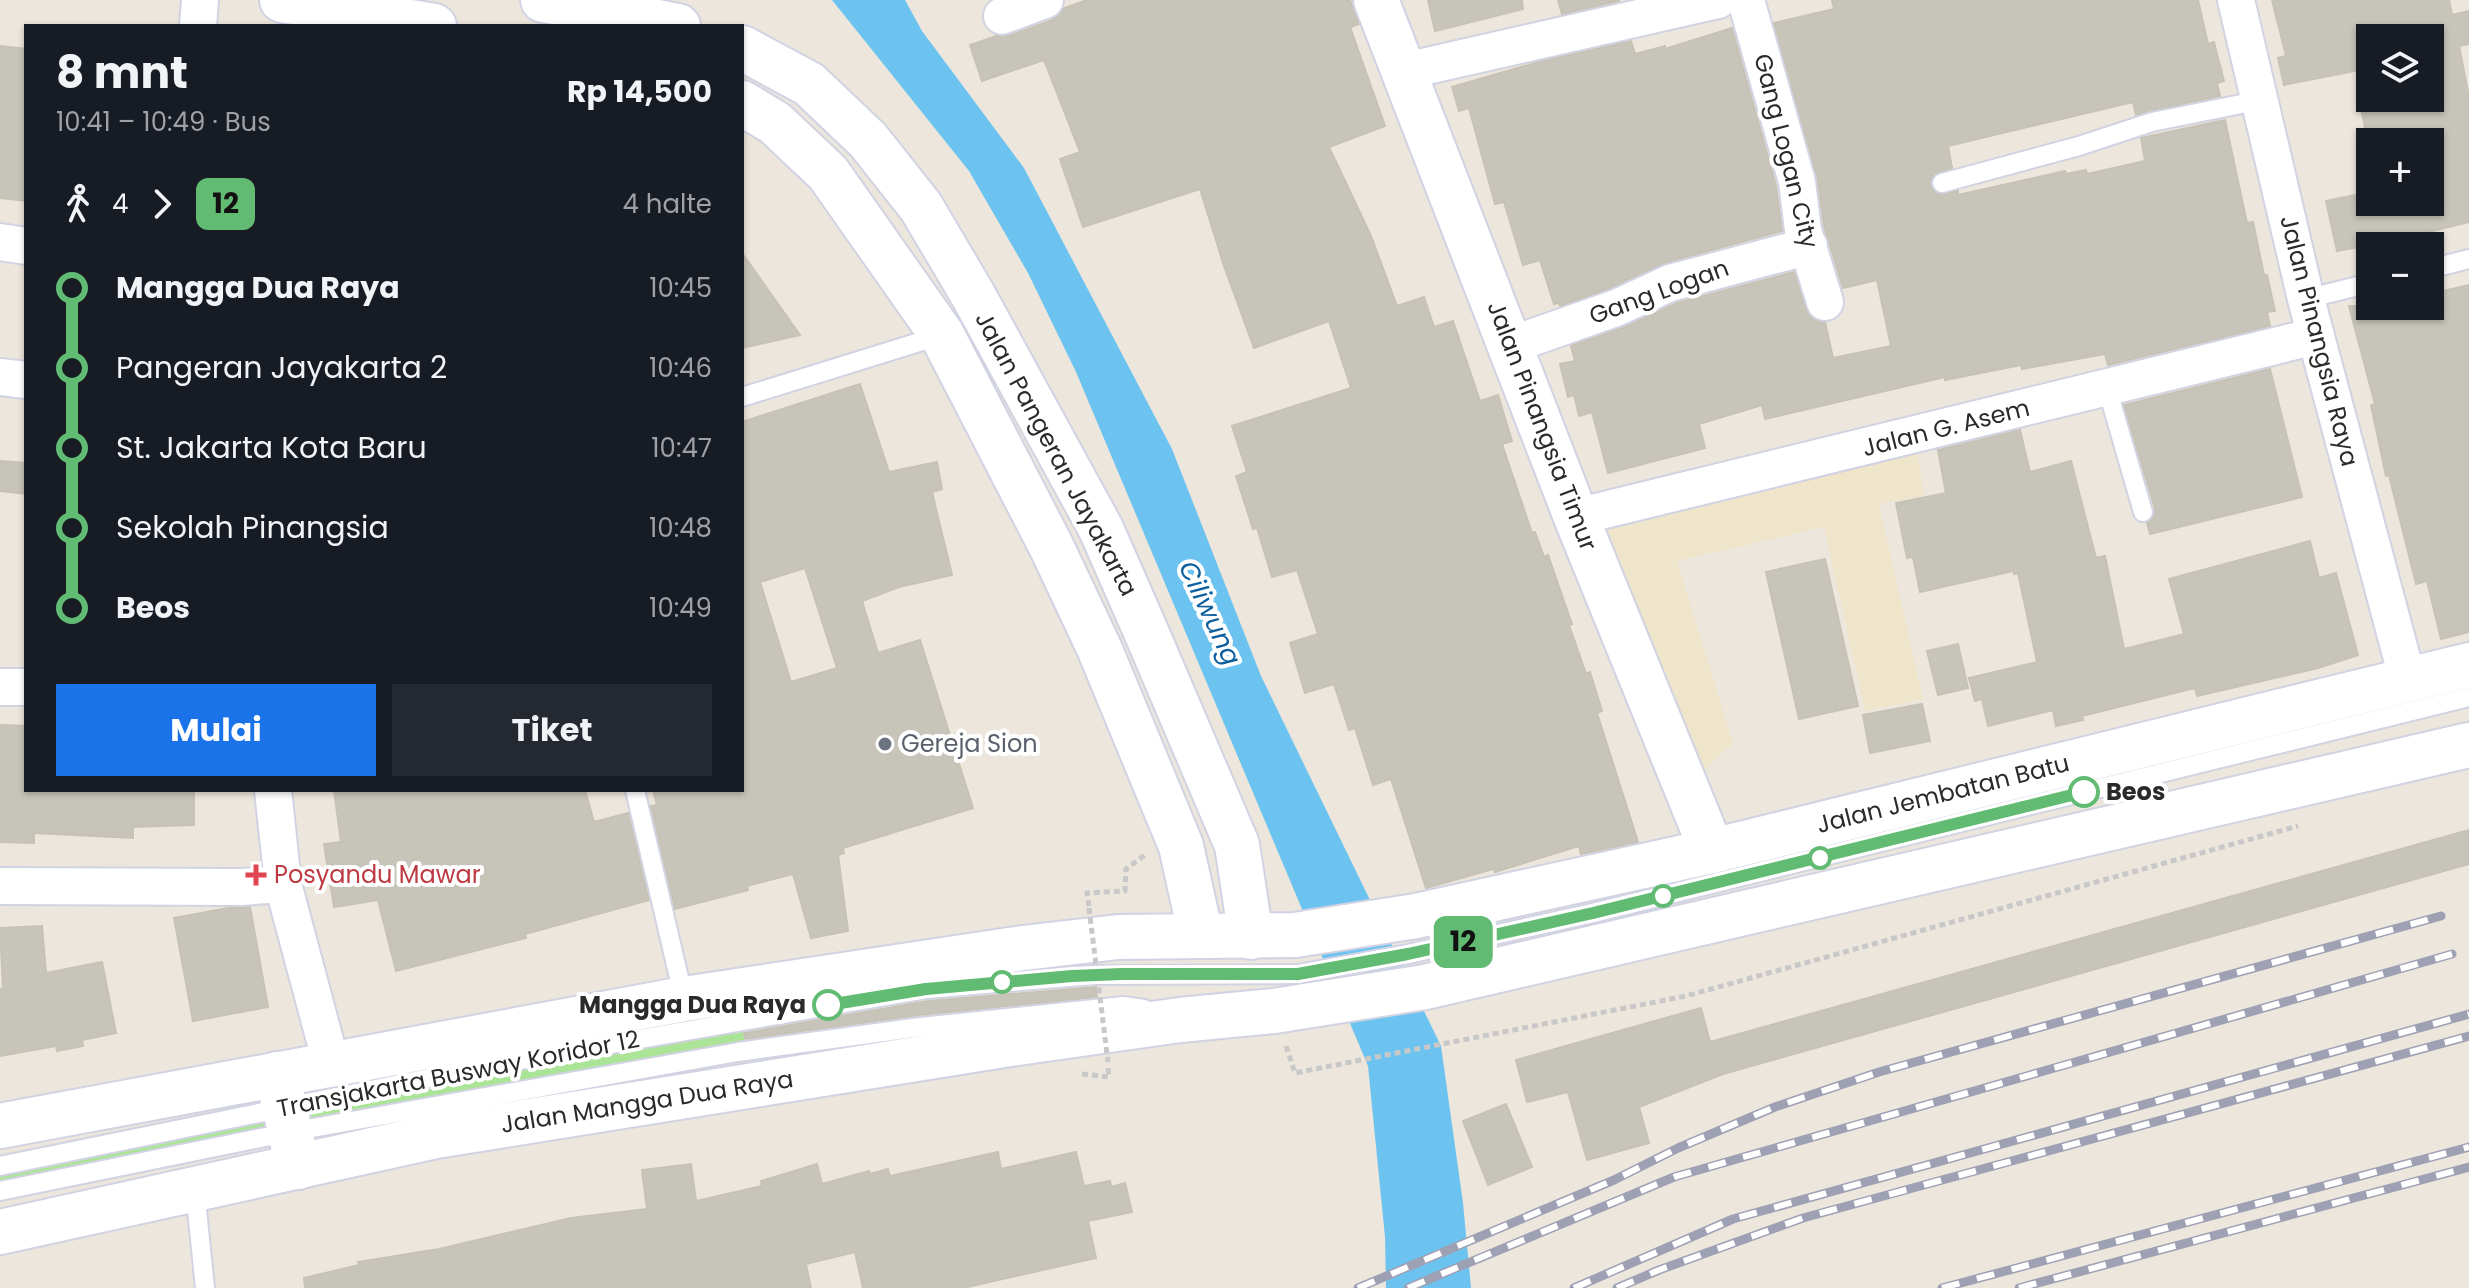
<!DOCTYPE html>
<html lang="id">
<head>
<meta charset="utf-8">
<style>
  :root { --surface:#171b24; --page:#242831; --text:#f1f3f6; --muted:#9ea1a6; --accent:#1a73e8 }
  body { margin:0; font-family:Poppins,sans-serif; background:var(--page); color:var(--text); height:100vh; display:flex; flex-direction:column; font-size:30px; white-space:nowrap }
  * { box-sizing:border-box; margin:0 }
  p { font-size:26px; color:var(--muted) }
  .icon { flex:none; width:44px; height:44px; fill:none; stroke:currentColor; stroke-width:2; stroke-linecap:round; stroke-linejoin:round }
  .map { position:relative; flex:1; overflow:hidden }
  .details { position:absolute; left:24px; top:24px; width:720px; height:768px; display:flex; flex-direction:column; background:var(--surface); border-radius:0px; box-shadow:0 2px 6px #0004 }
  .details>* { flex:none }
  .badge { padding:0 16px; border-radius:12px; font-size:28px; line-height:52px }
  .buttons { position:absolute; left:2356px; top:24px; display:grid; gap:16px }
  .buttons a { display:grid; place-items:center; width:88px; height:88px; border-radius:0px; background:var(--surface); box-shadow:0 2px 6px #0004; font-size:40px }
  .map>.badge { position:absolute; translate:-50% -50%; box-shadow:0 0 0 4px #fff }
  .legs { display:flex; align-items:center; gap:12px; height:88px; padding:0 32px; font-size:26px }
  .legs p { margin-inline-start:auto }
  .overview { display:flex; align-items:center; justify-content:space-between; height:136px; padding:0 32px }
  h1 { font-size:44px; font-weight:700; line-height:60px }
  .primary-button { display:flex; gap:16px; margin-top:auto; padding:16px 32px }
  .primary-button a { flex:1; height:92px; border-radius:0px; background:var(--accent); color:#fff; font-size:32px; font-weight:700; line-height:92px; text-align:center }
  .primary-button a+a { background:var(--page); color:var(--text) }
  ul { padding:0 32px; list-style:none }
  li { display:flex; align-items:center; gap:28px; height:80px; font-size:30px }
  li i { display:grid; place-items:center; width:12px; height:100%; margin:0 10px; background:currentColor }
  li i::after { content:''; width:20px; height:20px; margin:-10px; border:6px solid; border-radius:50%; background:var(--surface) }
  li p { margin-inline-start:auto }
  li:first-child i { background:linear-gradient(#0000 50%,currentColor 0) }
  li:last-child i { background:linear-gradient(currentColor 50%,#0000 0) }
  .map>svg:first-child { display:block }
  .education { fill:#eee5cb }
  .green { fill:#abe397 }
  .water { fill:#6dc3f0 }
  .building { fill:#c7c4ba; stroke:#c8c2b5; stroke-width:2; fill-rule:evenodd }
  .lines { fill:none; stroke-linecap:round; stroke-linejoin:round }
  .lane-casing { stroke:#d1d3e3; stroke-width:22 }
  .street-casing { stroke:#d1d3e3; stroke-width:40 }
  .secondary-casing { stroke:#d1d3e3; stroke-width:48 }
  .path { stroke:#c8c8c8; stroke-width:5; stroke-dasharray:6 4; stroke-linecap:butt }
  .lane { stroke:#fff; stroke-width:18 }
  .street { stroke:#fff; stroke-width:36 }
  .secondary { stroke:#fff; stroke-width:44 }
  .rail-casing { stroke:#9ea0b4; stroke-width:9 }
  .rail { stroke:#fff; stroke-width:6; stroke-dasharray:18; stroke-linecap:butt }
  .path-bridge { stroke:#c8c8c8; stroke-width:5; stroke-dasharray:6 4; stroke-linecap:butt }
  .line-1-casing { stroke:#fff; stroke-width:18 }
  .line-1 { stroke:#62bb72; stroke-width:12 }
  .worship-dot { fill:#6b7280; stroke:#fff; stroke-width:3 }
  .stop-1-dot { fill:#fff; stroke:#62bb72; stroke-width:4 }
  .health-dot { fill:#e0444e; stroke:#fff; stroke-width:3 }
  .labels { text-anchor:middle; stroke-width:8; stroke-linejoin:round; paint-order:stroke }
  .street-label { font-size:24px; fill:#2a2a2a; stroke:#fff }
  .worship-label { font-size:24px; fill:#5b616d; stroke:#fff; text-anchor:start }
  .stop-label { font-size:24px; font-weight:bold; fill:#2a2a2a; stroke:#fff; text-anchor:start }
  .health-label { font-size:24px; fill:#be3a42; stroke:#fff; text-anchor:start }
  .water-label { font-size:26px; font-style:italic; fill:#0c5f9c; stroke:#fff }
</style>
</head>
<body>
<div class="map">
<svg width="2469" height="1288" viewBox="0 0 2469 1288">
  <rect width="100%" height="100%" fill="#ece6dc"/>
  <path class="education" d="M1916 446 1924 495 1879 504 1923 699 1865 711 1824 527 1677 561 1733 743 1701 772 1608 531 1632 514Z"/>
  <path class="green" d="M741 1020 746 1050 0 1191V1165Z"/>
  <path class="water" d="M832 0H905L922 31 1024 168 1172 449 1261 676 1441 1046 1463 1203 1471 1288H1386L1385 1237 1368 1066 1076 372 1028 273 969 171Z"/>
  <g class="building">
    <path d="M1087 0H1350L1359 24 1350 27 1385 126 1329 147 1371 236 1397 306 1424 297 1434 327 1453 321 1480 401 1498 395 1512 441 1502 444 1532 533 1535 532 1544 557 1548 555 1557 581 1572 624 1569 625 1586 674 1590 672 1602 711 1597 713 1638 842 1581 854 1579 846 1495 872 1493 869 1426 888 1391 779 1373 785 1355 728 1349 730 1334 684 1305 693 1290 643 1318 634 1297 570 1272 577 1257 528 1253 529 1236 476 1247 472 1232 426 1351 388 1329 321 1254 348 1224 266 1200 189 1083 227 1060 159 1080 152 1044 60 982 81 970 45 996 36H1009L1052 20 1064 8Z"/>
    <path d="M1428 0H1522L1523 9 1435 31Z"/>
    <path d="M1558 0H1618L1619 1 1562 14Z"/>
    <path d="M1832 0H2198L2208 44 2214 42 2224 81 2217 83 2220 96 2136 115 2133 102 1948 146 1952 168 1934 174 1930 185 1938 194 1958 191V195L2065 171 2066 174 2086 170 2087 174 2145 161 2141 138 2225 120 2247 223 2253 222 2264 275H2267L2275 311 2267 312 2270 326 2108 365 2105 354 2022 369 2021 365 1945 380V377L1765 419 1762 405 1699 424 1705 448 1608 473 1592 412 1579 416 1574 395 1568 397 1560 364 1575 361 1571 346 1625 327 1677 303 1794 272 1810 317 1825 322 1833 358 1891 346 1877 280 1843 288 1824 226 1817 177 1774 23 1834 9Z"/>
    <path d="M2272 0H2449L2452 15 2469 11V44L2459 46 2469 97V222L2396 240 2337 251 2326 201 2370 192V202H2430V142H2368L2359 98H2430V38H2370V68L2284 85 2278 58 2286 56Z"/>
    <path d="M1732 28 1776 186 1782 231 1664 263 1608 289 1560 306 1559 303 1554 304 1540 260 1523 265 1504 202 1495 204 1469 108 1459 111 1452 87 1542 61 1631 41 1635 54 1665 46V49Z"/>
    <path d="M0 46 26 49V201L0 198Z"/>
    <path d="M742 253 800 335 742 348Z"/>
    <path d="M2469 285V632L2441 639 2427 581 2416 584 2389 475 2386 476 2371 405 2375 404 2349 306H2430V294Z"/>
    <path d="M2270 369 2302 497 2150 534 2147 523 2154 516 2155 509 2124 405Z"/>
    <path d="M860 384 889 472 937 462 942 489 932 492 952 575 899 587 862 601 878 653 920 640 973 808 843 848 844 853 838 855 848 931 811 938 793 874 747 886 748 890 675 909 651 806 657 805 653 790H742V422ZM805 568 837 668 791 682 760 582Z"/>
    <path d="M2020 430 2030 472 2071 461 2096 558 2105 556 2124 649 2184 634 2169 579 2310 541 2319 578 2336 573 2358 655 2318 668 2197 696 2195 688 2082 716 2083 720 2056 726 2053 710 1988 726 1982 699 1975 701 1969 678 2037 662 2018 573 2014 574 2013 571 1920 592 1913 557 1907 558 1896 503 1946 493 1938 450Z"/>
    <path d="M0 461 26 463V494L0 491Z"/>
    <path d="M1825 559 1858 706 1799 719 1766 572Z"/>
    <path d="M1958 644 1968 688 1938 695 1927 651Z"/>
    <path d="M1922 704 1930 741 1870 753 1863 715Z"/>
    <path d="M0 725 26 726V790H194V825L133 827V838L34 833V843L0 842Z"/>
    <path d="M334 790H585L594 822 628 813 649 900 525 934 526 938 396 971 378 900 334 907 324 844 341 842Z"/>
    <path d="M2469 830V864L1723 1074 1639 1107 1649 1143 1587 1160 1568 1092 1527 1102 1516 1060 1701 1008 1710 1042Z"/>
    <path d="M250 907 268 1007 193 1021 174 918 228 908Z"/>
    <path d="M42 926 46 973 102 962 116 1033 82 1040 83 1046 57 1051 56 1046 0 1056V989L3 988 0 928Z"/>
    <path d="M1096 987 1097 997 919 1015 745 1039 744 1033 928 1001Z"/>
    <path d="M1506 1104 1532 1167 1488 1185 1463 1121Z"/>
    <path d="M998 1152 1001 1169 1076 1152 1084 1186 1110 1181 1111 1187 1125 1183 1132 1212 1088 1221 1096 1258 963 1288H863L855 1252 806 1264 811 1288H305L304 1278 359 1265 358 1262 439 1249 571 1218 647 1209 642 1170 691 1164 696 1201 762 1186 761 1181 817 1164 822 1184 869 1171 870 1174 888 1169 890 1176Z"/>
  </g>
  <g class="lines">
    <defs>
      <g id="lane">
        <path d="M1942 183 2079 146 2152 122 2261 100"/>
        <path d="M2430 269 2469 259"/>
        <path d="M2306 299 2370 283"/>
        <path d="M2107 388 2143 512"/>
        <path d="M742 397 942 335"/>
        <path d="M635 790 684 999"/>
        <path d="M0 1166 503 1063 926 989 1094 975 1298 974 1408 954 1593 913 2469 697"/>
        <path d="M195 1190 205 1288"/>
        <path d="M0 1191 290 1132 738 1052 920 1027 1123 1006 1144 1009"/>
      </g>
      <g id="street">
        <path d="M1746 0 1797 182 1803 230 1825 302"/>
        <path d="M2236 0 2306 299 2408 681"/>
        <path d="M1002 16 1045 0"/>
        <path d="M198 26 200 0"/>
        <path d="M1405 71 1718 0"/>
        <path d="M0 242 26 246"/>
        <path d="M1511 345 1616 308 1670 283 1809 246"/>
        <path d="M0 377 26 380"/>
        <path d="M1576 517 2316 336"/>
        <path d="M0 687H26"/>
        <path d="M273 790 283 884 331 1063"/>
        <path d="M0 886 241 887 283 884"/>
      </g>
      <g id="secondary">
        <path d="M282 0 434 26"/>
        <path d="M543 0 678 26"/>
        <path d="M1376 0 1576 517 1712 851"/>
        <path d="M742 48 809 84 868 140 921 207 973 295 1101 529 1147 634 1237 845 1251 937"/>
        <path d="M742 103 775 123 828 173 942 335 1052 548 1100 650 1181 846 1201 936"/>
        <path d="M277 1074 298 1167"/>
        <path d="M0 1126 684 999 1016 949 1118 937 1295 935 1416 916 1712 851 2469 665"/>
        <path d="M0 1232 436 1136 1017 1043 1180 1020 1274 1011 1425 987 2469 745"/>
      </g>
    </defs>
    <use href="#lane" class="lane-casing"/>
    <use href="#street" class="street-casing"/>
    <use href="#secondary" class="secondary-casing"/>
    <g class="path">
      <path d="M1089 906 1087 893 1125 891 1126 869 1145 855"/>
      <path d="M1286 1046 1295 1073 1686 996 2298 826"/>
      <path d="M1082 1074 1109 1077 1108 1066"/>
    </g>
    <use href="#lane" class="lane"/>
    <use href="#street" class="street"/>
    <use href="#secondary" class="secondary"/>
    <defs>
      <g id="rail">
        <path d="M1358 1288 1614 1180 1678 1148 1775 1107 1879 1072 2441 916"/>
        <path d="M1408 1288 1674 1177 2452 954"/>
        <path d="M1574 1288 1733 1219 2469 1014"/>
        <path d="M1617 1288 1659 1270 1803 1218 2469 1036"/>
        <path d="M1942 1288 2469 1147"/>
        <path d="M2019 1288 2469 1167"/>
      </g>
    </defs>
    <use href="#rail" class="rail-casing"/>
    <use href="#rail" class="rail"/>
    <path class="path-bridge" d="M1089 908 1108 1062"/>
  </g>
  <g class="lines">
    <defs>
      <path id="line-1" d="M828 1005 926 989 1072 976 1122 974H1298L1408 954 1593 913 2084 792"/>
    </defs>
    <use href="#line-1" class="line-1-casing"/>
    <use href="#line-1" class="line-1"/>
  </g>
  <circle class="worship-dot" cx="885" cy="744" r="8"/>
  <g class="stop-1-dot">
    <circle cx="2084" cy="792" r="14"/>
    <circle cx="1820" cy="858" r="10"/>
    <circle cx="1663" cy="896" r="10"/>
    <circle cx="1002" cy="982" r="10"/>
    <circle cx="828" cy="1005" r="14"/>
  </g>
  <path class="health-dot" d="M252 863h8v8h8v8h-8v8h-8v-8h-8v-8h8z"/>
  <g class="labels">
    <g class="street-label">
      <text transform="translate(1786 151) rotate(76)" y="8">Gang Logan City</text>
      <text transform="translate(1659 292) rotate(-20)" y="8">Gang Logan</text>
      <text transform="translate(2319 341) rotate(76)" y="8">Jalan Pinangsia Raya</text>
      <text transform="translate(1542 426) rotate(69)" y="8">Jalan Pinangsia Timur</text>
      <text transform="translate(1946 428) rotate(-14)" y="8">Jalan G. Asem</text>
      <text transform="translate(1056 454) rotate(62)" y="8">Jalan Pangeran Jayakarta</text>
      <text transform="translate(1943 794) rotate(-14)" y="8">Jalan Jembatan Batu</text>
      <text transform="translate(458 1074) rotate(-11)" y="8">Transjakarta Busway Koridor 12</text>
      <text transform="translate(647 1102) rotate(-9)" y="8">Jalan Mangga Dua Raya</text>
    </g>
    <g class="worship-label">
      <text x="901" y="752">Gereja Sion</text>
    </g>
    <g class="stop-label">
      <text x="2106" y="800">Beos</text>
      <text x="806" y="1013" text-anchor="end">Mangga Dua Raya</text>
    </g>
    <g class="health-label">
      <text x="274" y="883">Posyandu Mawar</text>
    </g>
    <g class="water-label">
      <text transform="translate(1210 613) rotate(65)" y="9">Ciliwung</text>
    </g>
  </g>
</svg>
<div class="buttons">
<a><svg class="icon" aria-label="layers" viewBox="0 0 24 24"><path d="M12 4l9 5-9 5-9-5zM3 14l9 5 9-5"/></svg></a>
<a>+</a>
<a>−</a>
</div>
<b class="badge" style="left:1463px;top:942px;background:#62bb72;color:#111">12</b>
<section class="details">
<div class="overview"><div><h1>8 mnt</h1><p>10:41 – 10:49 · Bus</p></div><b>Rp 14,500</b></div>
<div class="legs"><svg class="icon" aria-label="walk" viewBox="0 0 24 24"><circle cx="13" cy="4" r="2"/><path d="M13 8l-2 6 4 7M11 14l-3 7M7 12l3-4h3l4 4"/></svg>4<svg class="icon" aria-label="forward" viewBox="0 0 24 24"><path d="M9 5l7 7-7 7"/></svg><b class="badge" style="background:#62bb72;color:#111">12</b><p>4 halte</p></div>
<ul>
<li><i style="color:#62bb72"></i><b>Mangga Dua Raya</b><p>10:45</p></li>
<li><i style="color:#62bb72"></i><span>Pangeran Jayakarta 2</span><p>10:46</p></li>
<li><i style="color:#62bb72"></i><span>St. Jakarta Kota Baru</span><p>10:47</p></li>
<li><i style="color:#62bb72"></i><span>Sekolah Pinangsia</span><p>10:48</p></li>
<li><i style="color:#62bb72"></i><b>Beos</b><p>10:49</p></li>
</ul>
<div class="primary-button"><a>Mulai</a><a>Tiket</a></div>
</section>
</div>
</body>
</html>
